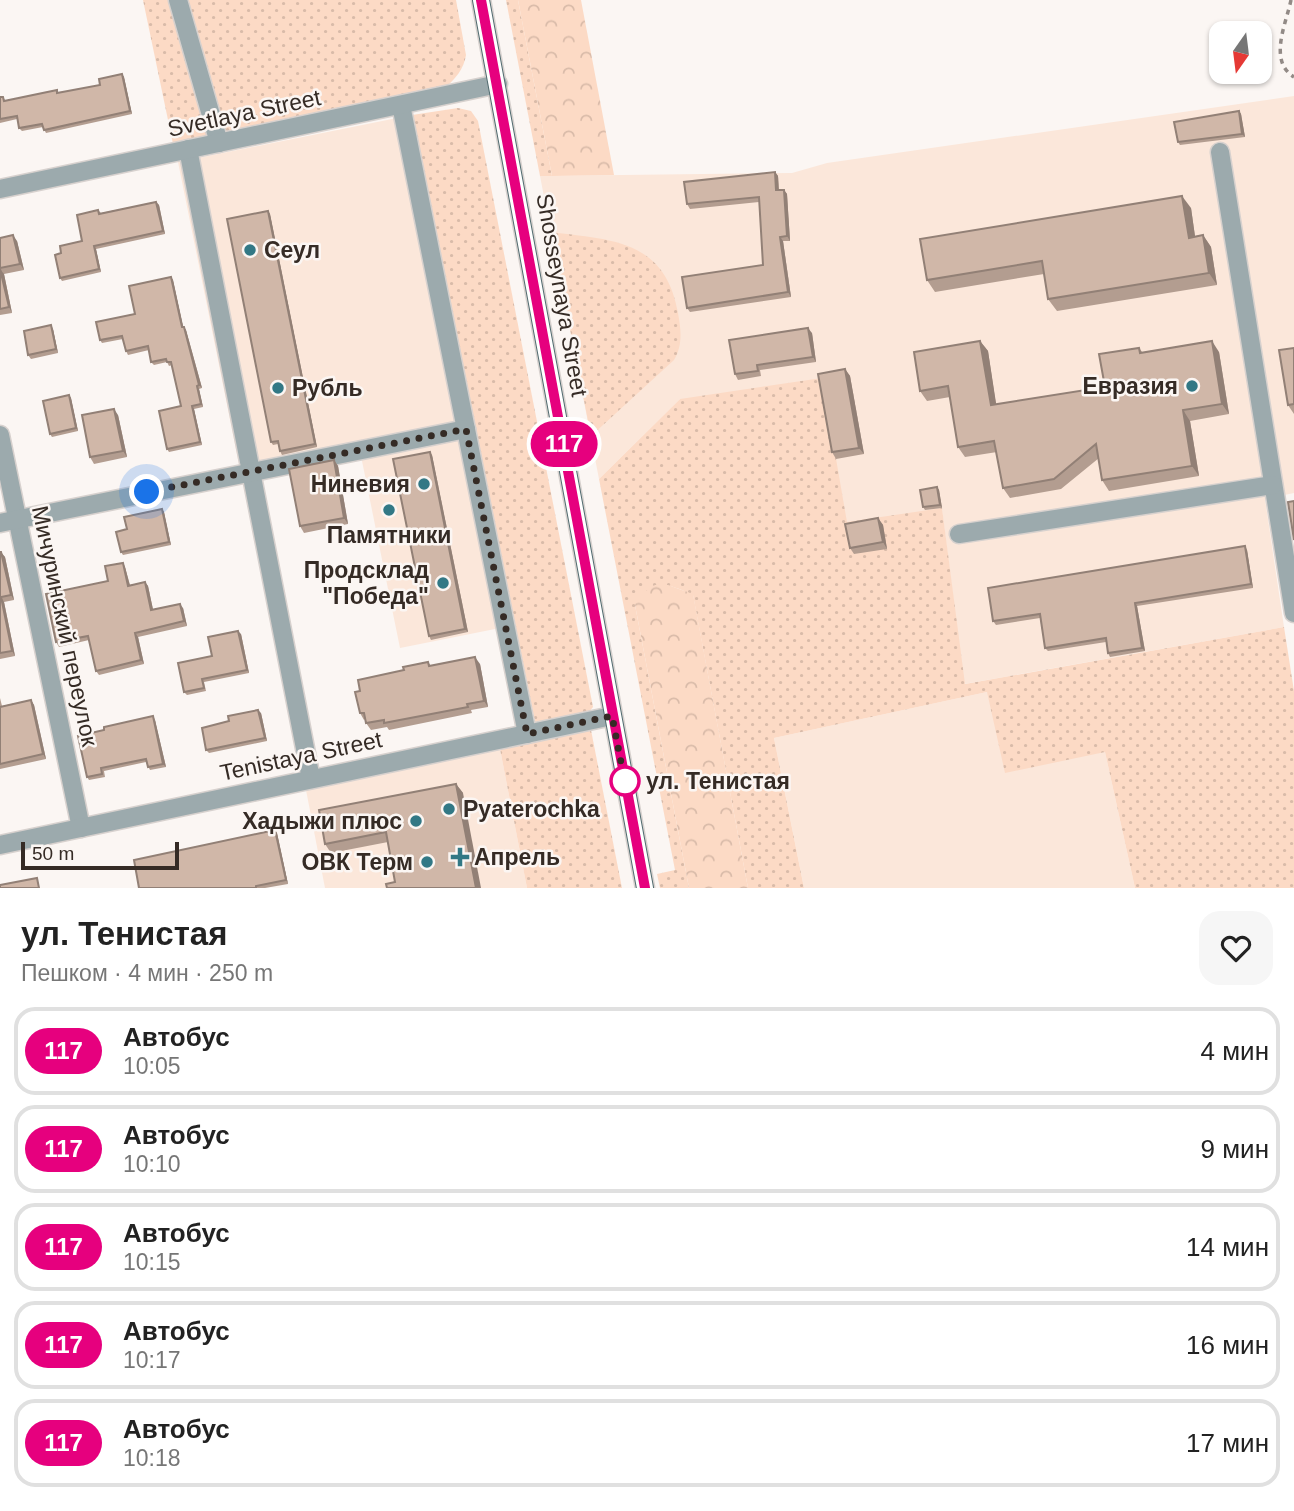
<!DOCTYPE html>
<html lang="ru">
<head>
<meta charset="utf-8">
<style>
  :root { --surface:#fff; --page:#f6f6f6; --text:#222; --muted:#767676; --line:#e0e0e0 }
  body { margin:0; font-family:Helvetica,sans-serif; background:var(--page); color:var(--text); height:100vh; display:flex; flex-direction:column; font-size:26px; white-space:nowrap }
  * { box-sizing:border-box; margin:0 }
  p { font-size:23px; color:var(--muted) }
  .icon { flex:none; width:38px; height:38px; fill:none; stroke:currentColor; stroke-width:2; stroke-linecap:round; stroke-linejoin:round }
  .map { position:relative; height:888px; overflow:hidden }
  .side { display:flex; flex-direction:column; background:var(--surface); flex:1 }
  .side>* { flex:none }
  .badge { padding:0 14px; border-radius:23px; font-size:24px; line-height:46px }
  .needle { width:46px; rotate:194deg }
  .fabs { position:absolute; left:1209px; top:21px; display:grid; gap:14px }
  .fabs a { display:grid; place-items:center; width:63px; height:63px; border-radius:14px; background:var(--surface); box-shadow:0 2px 5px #0004; font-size:35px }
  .scale { position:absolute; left:21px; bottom:18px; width:158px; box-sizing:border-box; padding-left:7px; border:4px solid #352b25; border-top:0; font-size:19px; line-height:24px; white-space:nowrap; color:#352b25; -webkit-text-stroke:5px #fbf6f3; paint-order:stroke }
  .you { position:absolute; width:35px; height:35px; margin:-18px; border:5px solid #fff; border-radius:50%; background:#1a73e8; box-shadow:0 0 0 10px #1a73e833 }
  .map>.badge { position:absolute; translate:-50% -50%; box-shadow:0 0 0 4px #fff }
  .round { display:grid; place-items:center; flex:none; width:74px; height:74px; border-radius:21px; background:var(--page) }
  .head { display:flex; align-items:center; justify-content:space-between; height:119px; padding:0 21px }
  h1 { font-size:33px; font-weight:800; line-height:52px }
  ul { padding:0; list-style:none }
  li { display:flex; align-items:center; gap:21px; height:88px; margin:0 14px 10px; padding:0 7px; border:4px solid var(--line); border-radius:21px }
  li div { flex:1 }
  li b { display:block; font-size:26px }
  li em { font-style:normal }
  li .badge { min-width:77px; font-weight:700; text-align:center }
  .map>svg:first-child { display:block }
  .built { fill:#fbe7da }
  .grass { fill:url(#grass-dots) }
  .forest { fill:url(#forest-crowns) }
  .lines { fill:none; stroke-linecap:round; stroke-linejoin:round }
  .minor-casing { stroke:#d7d1ce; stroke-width:21 }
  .major-casing { stroke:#d7d1ce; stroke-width:21 }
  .path { stroke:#928a86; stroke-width:3.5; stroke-dasharray:5 5; stroke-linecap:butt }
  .minor { stroke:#9caaad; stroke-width:18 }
  .major { stroke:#516b6f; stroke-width:18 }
  .wall { fill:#b39d90 }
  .shaded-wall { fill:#928076 }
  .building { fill:#d0b7a8; stroke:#928076; stroke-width:2 }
  .line-casing { stroke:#fff; stroke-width:16 }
  .line { stroke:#e6007e; stroke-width:10 }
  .walk { stroke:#352b25; stroke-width:7; stroke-dasharray:0 12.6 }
  .poi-dot { fill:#327885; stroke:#fbf6f3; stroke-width:2.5 }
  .stop-dot { fill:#fff; stroke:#e6007e; stroke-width:3.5 }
  .labels { text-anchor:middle; stroke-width:5; stroke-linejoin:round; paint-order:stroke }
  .street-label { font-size:23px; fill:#352b25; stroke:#fbf6f3 }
  .poi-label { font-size:23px; font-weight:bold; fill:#352b25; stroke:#fbf6f3; text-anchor:end }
  .stop-label { font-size:23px; font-weight:bold; fill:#352b25; stroke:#fbf6f3; text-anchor:start }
</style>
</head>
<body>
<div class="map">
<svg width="1294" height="888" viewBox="0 0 1294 888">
  <defs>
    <pattern id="grass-dots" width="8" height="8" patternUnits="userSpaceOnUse" patternTransform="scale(1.75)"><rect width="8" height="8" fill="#fcdac5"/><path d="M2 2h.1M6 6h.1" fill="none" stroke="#d9bba9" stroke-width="1.8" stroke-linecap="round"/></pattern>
    <pattern id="forest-crowns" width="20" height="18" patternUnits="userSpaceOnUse" patternTransform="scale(1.75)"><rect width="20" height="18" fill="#fcdac5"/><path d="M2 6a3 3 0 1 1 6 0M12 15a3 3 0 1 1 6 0" fill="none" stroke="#d9bba9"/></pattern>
  </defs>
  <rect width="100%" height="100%" fill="#fbf6f3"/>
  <g class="built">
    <path d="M1294 96V493L1265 499 1284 627 964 684 942 509 847 523 680 399 599 479 540 176 792 173 827 163Z"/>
    <path d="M412 115 515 625 400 648 361 456 242 479 178 162Z"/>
    <path d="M987 692 1105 752 1135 888H804L774 738Z"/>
    <path d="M500 749 527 888H325L306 790Z"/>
  </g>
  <g class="grass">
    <path d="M143 0H456L466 55C464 69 455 79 445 88L173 144Z"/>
    <path d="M506 0H518L552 176H540Z"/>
    <path d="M458 108 471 111 478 121 593 707 589 712 535 722 412 115Z"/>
    <path d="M551 232C613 240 665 240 678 313 681 330 683 345 674 360L591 436Z"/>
    <path d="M822 378 847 522 942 508 965 684 1284 627 1294 691V888H1135L1105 752 1005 773 987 692 774 738 804 888H748L693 595C665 582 654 579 635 605L689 888H660L657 874 675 870 599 479 680 399Z"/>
    <path d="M591 730 622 888H527L500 749Z"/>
  </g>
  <g class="forest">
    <path d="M518 0H581L614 175 552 176Z"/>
    <path d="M655 585H668L693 594 748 888H689L635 605 638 596Z"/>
  </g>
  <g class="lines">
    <defs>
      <g id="minor">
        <path d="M178 0 219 143"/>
        <path d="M401 105 527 734"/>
        <path d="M188 149 311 779"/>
        <path d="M1220 152 1294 613"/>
        <path d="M0 189 498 84"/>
        <path d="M0 435 81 828"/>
        <path d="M0 523 466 429"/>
        <path d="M959 534 1273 485"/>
        <path d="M0 845 612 716"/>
      </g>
      <path id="major" d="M481 0 645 888"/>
    </defs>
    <use href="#minor" class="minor-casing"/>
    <use href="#major" class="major-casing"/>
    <path class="path" d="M1291 0C1286 24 1268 61 1294 77"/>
    <use href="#minor" class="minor"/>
    <use href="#major" class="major"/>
  </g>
  <g class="wall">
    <path d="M122 74 124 77 132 114 46 133 43 127 22 131 19 128 17 119 0 123V97L6 101 57 90 59 93 100 85Z"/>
    <path d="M1239 111 1241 114 1245 137 1180 145 1178 142Z"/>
    <path d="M775 172 778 176 779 190H784L787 194 790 241H783L791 297 690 312 687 308 763 265 759 202 690 209 687 204Z"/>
    <path d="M156 202 159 205 165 234 96 249 101 272 62 281 60 278 61 253 82 241 98 210 101 213Z"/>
    <path d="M1191 208 1195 237 1203 235 1211 247 1217 285 1057 311 1048 299 1044 274 935 292 927 280Z"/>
    <path d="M268 211 270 214 317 447 282 455 280 451 278 444 273 445 271 442Z"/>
    <path d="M0 238 17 241 24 270 4 274 12 313 0 315Z"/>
    <path d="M171 277 173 280 183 327 186 330 202 388 199 389 203 407 194 409 202 445 169 452 167 449 181 406 172 365 169 366 167 362 154 365 151 362 149 350 128 355 126 351 123 339 102 343 100 340 135 314Z"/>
    <path d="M53 329 58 353 31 359 28 355Z"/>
    <path d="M812 333 816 362 760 370 761 376 738 380 735 374Z"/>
    <path d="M980 341 988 351 996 405 1105 387 1139 348 1143 353 1219 352 1229 414 1190 421 1199 476 1109 491 1102 480 1099 458 1061 489 1010 498 1003 488 997 452 965 457 958 447 950 397 927 401 920 391Z"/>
    <path d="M1294 348V414L1288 405Z"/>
    <path d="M845 369 850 376 864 454 836 459 832 452Z"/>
    <path d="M69 395 71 398 78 431 52 437 50 434Z"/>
    <path d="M118 415 127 457 94 464 90 457Z"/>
    <path d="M432 455 468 632 431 640 429 636Z"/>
    <path d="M334 460 338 466 348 524 304 533 300 526Z"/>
    <path d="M937 487 939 490 942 508 925 510 923 507Z"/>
    <path d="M162 509 164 512 171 545 123 555 121 552 127 529Z"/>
    <path d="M878 518 883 525 887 549 854 554 850 548Z"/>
    <path d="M1247 550 1253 588 1137 606 1145 651 1110 657 1108 653 1106 642 1048 651 1045 648 1040 618 996 625 993 621Z"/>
    <path d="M0 552 5 557 14 600 4 602 15 656 0 659Z"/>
    <path d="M123 563 125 567 130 585 145 582 148 586 153 610 183 608 187 626 138 637 144 664 99 675 96 671 89 640 59 647 56 642Z"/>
    <path d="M241 634 249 673 204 682 206 691 187 695 184 692 212 656Z"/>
    <path d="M428 662 431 666 480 664 488 707 471 710 472 713 389 730 387 727 371 730 366 723 365 719 364 720 360 713V691L404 670Z"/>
    <path d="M0 698 2 706 31 700 34 705 46 759 0 769Z"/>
    <path d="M261 713 267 741 209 753 206 750 229 721Z"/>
    <path d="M155 720 166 767 150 770 146 762 104 771 105 777 89 780 87 777Z"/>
    <path d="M456 784 463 793 388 842 331 853 325 844Z"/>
    <path d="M277 833 288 884 265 888H139Z"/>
  </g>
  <g class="shaded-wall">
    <path d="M122 74 124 77 132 114 130 111Z"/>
    <path d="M1239 111 1241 114 1245 137 1242 134Z"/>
    <path d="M775 172 778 176 779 195 776 190Z"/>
    <path d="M784 190 787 194 790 241 787 236Z"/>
    <path d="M1182 196 1191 208 1197 250 1189 238Z"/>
    <path d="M156 202 159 205 165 234 163 231Z"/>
    <path d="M268 211 270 214 317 447 315 444Z"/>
    <path d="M13 235 17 241 24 270 20 264Z"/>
    <path d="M1203 235 1211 247 1217 285 1209 273Z"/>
    <path d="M780 237 783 241 791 297 788 292Z"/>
    <path d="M94 246 96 249 101 272 99 269Z"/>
    <path d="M0 269 4 274 12 313 9 307Z"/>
    <path d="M171 277 173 280 184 330 182 327Z"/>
    <path d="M51 325 53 329 58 353 56 349Z"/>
    <path d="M184 327 186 330 202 388 199 385Z"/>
    <path d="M808 328 812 333 816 362 813 357Z"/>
    <path d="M980 341 988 351 998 416 991 405Z"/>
    <path d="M1212 341 1219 352 1229 414 1222 404Z"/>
    <path d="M845 369 850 376 864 454 859 448Z"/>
    <path d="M197 386 199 389 203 407 201 404Z"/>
    <path d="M69 395 71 398 78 431 76 428Z"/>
    <path d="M192 406 194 409 202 445 200 442Z"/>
    <path d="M114 409 118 415 127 457 123 451Z"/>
    <path d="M1183 410 1190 421 1199 476 1192 466Z"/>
    <path d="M430 452 432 455 468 632 465 629Z"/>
    <path d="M334 460 338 466 348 524 344 518Z"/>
    <path d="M937 487 939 490 942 508 940 505Z"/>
    <path d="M162 509 164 512 171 545 169 542Z"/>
    <path d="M878 518 883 525 887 549 883 542Z"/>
    <path d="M1245 546 1247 550 1253 588 1251 584Z"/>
    <path d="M1 552 5 557 14 600 11 595Z"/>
    <path d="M123 563 125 567 131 590 128 586Z"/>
    <path d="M145 582 148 586 154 614 151 610Z"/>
    <path d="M1 597 4 602 15 656 12 651Z"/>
    <path d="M1135 603 1137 606 1145 651 1142 648Z"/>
    <path d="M180 604 183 608 187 626 184 621Z"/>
    <path d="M238 631 241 634 249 673 247 670Z"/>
    <path d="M135 633 138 637 144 664 141 660Z"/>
    <path d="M475 657 480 664 488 707 484 701Z"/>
    <path d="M31 700 34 705 46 759 43 754Z"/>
    <path d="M258 710 261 713 267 741 265 738Z"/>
    <path d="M153 716 155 720 166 767 163 764Z"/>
    <path d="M456 784 463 793 481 888H476Z"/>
    <path d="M275 830 277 833 288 884 286 880Z"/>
  </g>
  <g class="building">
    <path d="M122 74 130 111 44 130 42 124 19 128 17 116 0 119V97H3L4 101 57 90V93L100 85 99 79Z"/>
    <path d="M1239 111 1242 134 1178 142 1174 122Z"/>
    <path d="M775 172 776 190H784L787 236 780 237 788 292 687 308 682 277 763 265 759 197 687 204 684 182Z"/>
    <path d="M1182 196 1189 238 1203 235 1209 273 1048 299 1042 261 927 280 920 239Z"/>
    <path d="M156 202 163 231 94 246 99 269 60 278 55 255 61 253 60 246 82 241 77 215 98 210 99 214Z"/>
    <path d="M268 211 315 444 280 451 278 441 271 442 227 219Z"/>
    <path d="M13 235 20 264 0 268V238Z"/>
    <path d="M0 269 9 307 0 309Z"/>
    <path d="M171 277 182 327H184L199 385 197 386 201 404 192 406 200 442 167 449 159 411 181 406 171 362H167L166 359 151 362 148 346 126 351 122 336 100 340 96 322 135 314 129 286Z"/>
    <path d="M51 325 56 349 28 355 24 331Z"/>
    <path d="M808 328 813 357 757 365 758 371 735 374 729 340Z"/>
    <path d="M980 341 991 405 1105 387 1099 354 1139 348 1140 353 1212 341 1222 404 1183 410 1192 466 1102 480 1096 444 1054 479 1003 488 994 441 958 447 948 386 920 391 914 352Z"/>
    <path d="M1294 348V404L1288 405 1279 350Z"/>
    <path d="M845 369 859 448 832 452 818 374Z"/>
    <path d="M69 395 76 428 50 434 43 401Z"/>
    <path d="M114 409 123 451 90 457 82 415Z"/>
    <path d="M430 452 465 629 429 636 393 459Z"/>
    <path d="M334 460 344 518 300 526 289 469Z"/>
    <path d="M937 487 940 505 923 507 920 490Z"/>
    <path d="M1294 501V540L1288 502Z"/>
    <path d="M162 509 169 542 121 552 116 532 127 529 124 517Z"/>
    <path d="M878 518 883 542 850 548 845 524Z"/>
    <path d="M1245 546 1251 584 1135 603 1142 648 1108 653 1106 638 1045 648 1040 614 993 621 988 588Z"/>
    <path d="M0 552H1L11 595 1 597 12 651 0 653Z"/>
    <path d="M123 563 128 586 145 582 151 610 180 604 184 621 135 633 141 660 96 671 88 636 56 642 46 594 108 581 105 566Z"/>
    <path d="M238 631 247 670 202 679 204 688 184 692 178 663 212 656 208 637Z"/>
    <path d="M475 657 484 701 467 704 468 707 384 723V720L366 723 364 713H360L355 692 360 691 358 680 404 670 403 667 428 662 429 666Z"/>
    <path d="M31 700 43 754 0 764V707Z"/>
    <path d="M258 710 265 738 206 750 202 728 229 721 228 716Z"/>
    <path d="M153 716 163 764 148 767 146 759 101 768 102 774 87 777 78 736 104 730V727Z"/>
    <path d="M456 784 476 888H387L386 884 395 882 386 832 325 844 319 810Z"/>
    <path d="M275 830 286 880 256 886V888H139L134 860Z"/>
    <path d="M37 878 39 888H0V885Z"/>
  </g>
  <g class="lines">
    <defs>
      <path id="line" d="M481 0 645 888"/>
    </defs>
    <use href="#line" class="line-casing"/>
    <use href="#line" class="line"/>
    <path class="walk" d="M147 492 466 429 527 734 612 716 626 788 625 781"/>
  </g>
  <g class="poi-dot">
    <circle cx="250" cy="250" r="7"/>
    <circle cx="1192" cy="386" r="7"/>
    <circle cx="278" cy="388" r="7"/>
    <circle cx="424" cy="484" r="7"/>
    <circle cx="389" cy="510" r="7"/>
    <circle cx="443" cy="583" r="7"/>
    <circle cx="449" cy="809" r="7"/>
    <circle cx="416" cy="821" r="7"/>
    <path d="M456.5 846.5h7v7h7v7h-7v7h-7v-7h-7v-7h7z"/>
    <circle cx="427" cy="862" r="7"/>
  </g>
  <circle class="stop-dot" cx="625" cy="781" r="14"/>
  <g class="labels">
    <g class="street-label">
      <text transform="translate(244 113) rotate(-12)" y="8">Svetlaya Street</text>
      <text transform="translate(562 295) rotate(80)" y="8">Shosseynaya Street</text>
      <text transform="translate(65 626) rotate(78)" y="8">Мичуринский переулок</text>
      <text transform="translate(301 756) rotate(-12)" y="8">Tenistaya Street</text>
    </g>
    <g class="poi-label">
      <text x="264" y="258" text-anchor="start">Сеул</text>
      <text x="1178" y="394">Евразия</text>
      <text x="292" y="396" text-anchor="start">Рубль</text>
      <text x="410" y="492">Ниневия</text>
      <text x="389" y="543" text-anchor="middle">Памятники</text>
      <text x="429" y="578">Продсклад<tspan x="429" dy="26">"Победа"</tspan></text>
      <text x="463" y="817" text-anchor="start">Pyaterochka</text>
      <text x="402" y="829">Хадыжи плюс</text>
      <text x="474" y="865" text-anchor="start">Апрель</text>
      <text x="413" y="870">ОВК Терм</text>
    </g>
    <g class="stop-label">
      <text x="646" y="789">ул. Тенистая</text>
    </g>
  </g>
</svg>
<div class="fabs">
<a><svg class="needle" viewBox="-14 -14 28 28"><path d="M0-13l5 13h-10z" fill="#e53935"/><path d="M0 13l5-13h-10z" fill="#767676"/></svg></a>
</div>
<div class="scale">50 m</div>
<div class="you" style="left:147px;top:492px"></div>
<b class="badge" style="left:564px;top:444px;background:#e6007e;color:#fff">117</b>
</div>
<section class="side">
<div class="head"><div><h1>ул. Тенистая</h1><p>Пешком · 4 мин · 250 m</p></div><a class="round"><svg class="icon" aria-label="heart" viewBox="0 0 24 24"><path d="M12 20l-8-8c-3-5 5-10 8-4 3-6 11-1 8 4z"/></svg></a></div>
<ul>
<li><span class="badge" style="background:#e6007e;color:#fff">117</span><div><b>Автобус</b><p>10:05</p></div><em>4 мин</em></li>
<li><span class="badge" style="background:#e6007e;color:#fff">117</span><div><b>Автобус</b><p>10:10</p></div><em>9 мин</em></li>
<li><span class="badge" style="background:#e6007e;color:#fff">117</span><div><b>Автобус</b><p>10:15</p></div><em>14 мин</em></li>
<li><span class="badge" style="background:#e6007e;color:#fff">117</span><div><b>Автобус</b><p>10:17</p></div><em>16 мин</em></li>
<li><span class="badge" style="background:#e6007e;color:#fff">117</span><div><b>Автобус</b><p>10:18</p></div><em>17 мин</em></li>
</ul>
</section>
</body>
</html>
